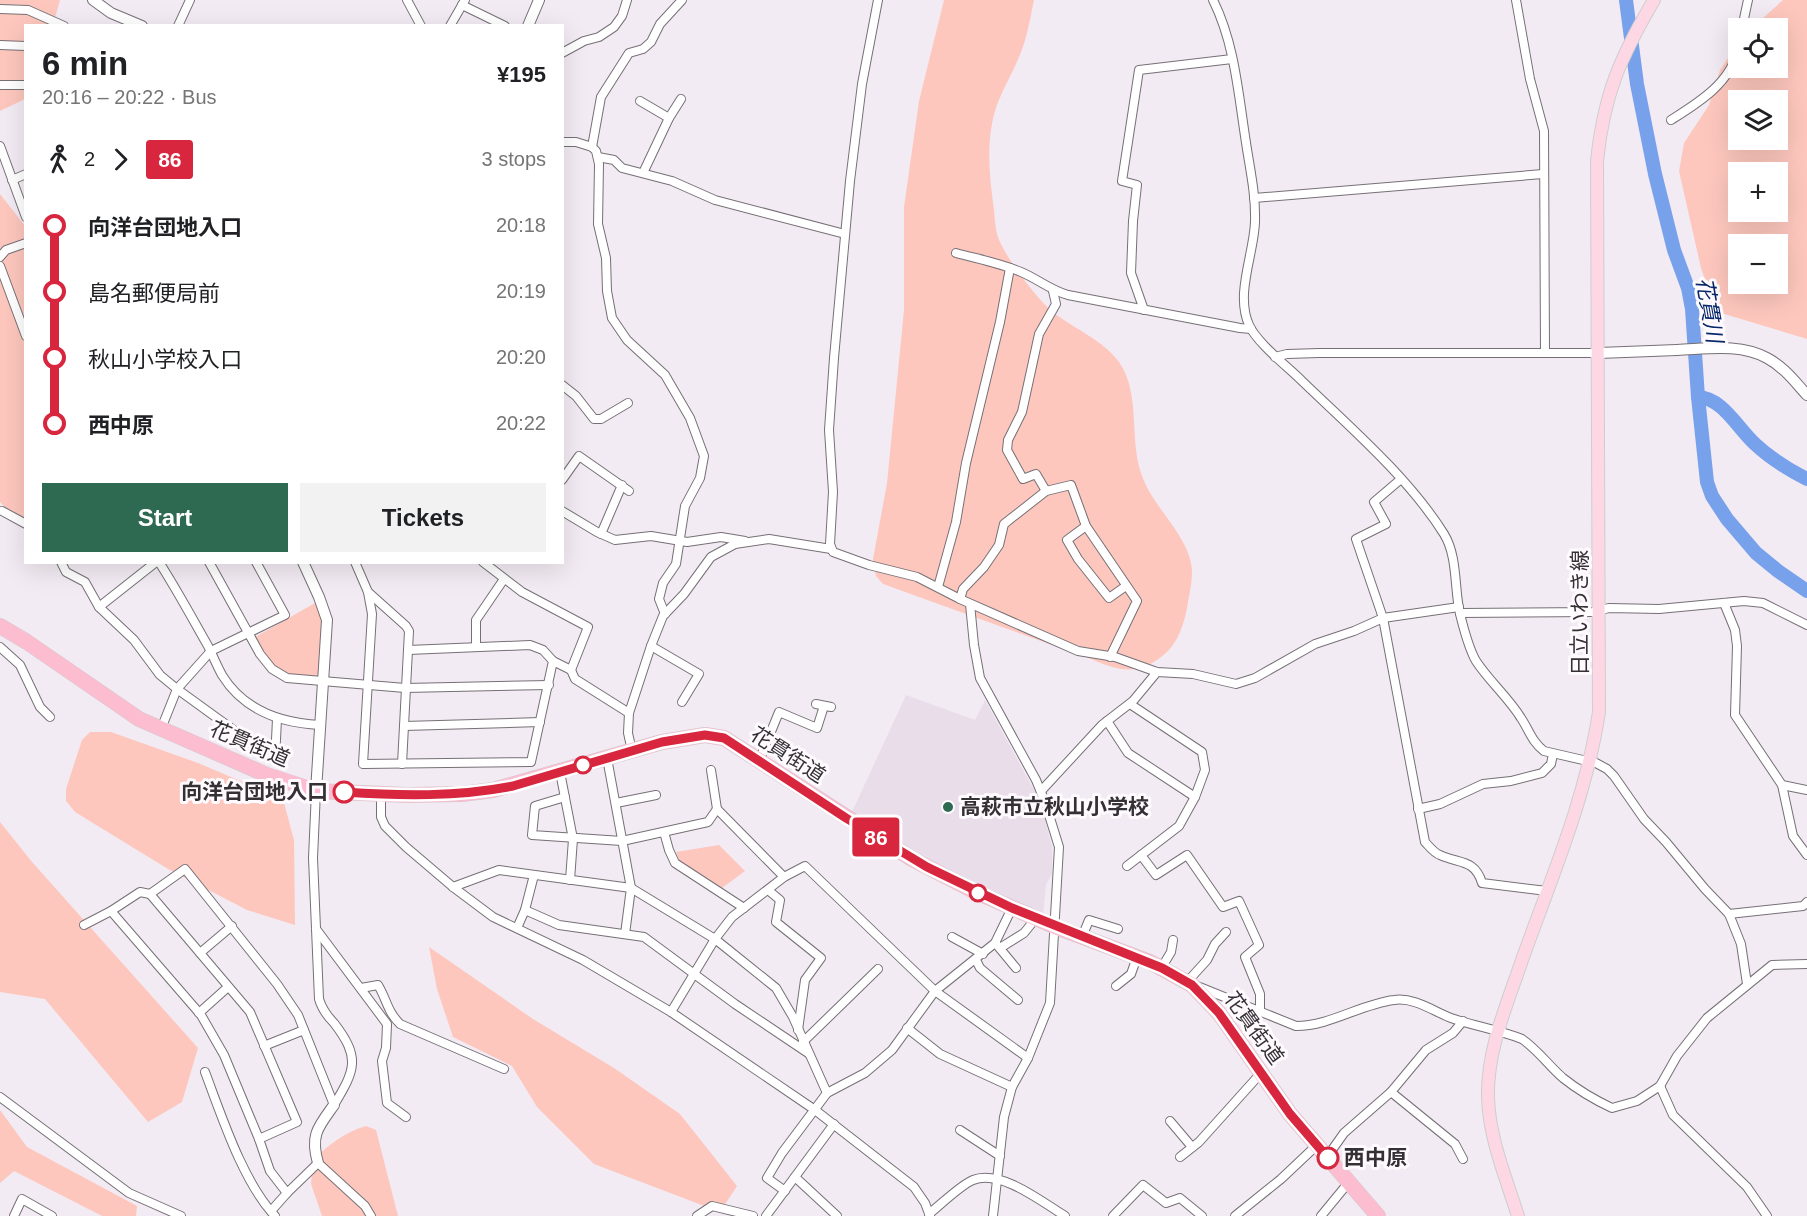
<!DOCTYPE html>
<html lang="en">
<head>
<meta charset="utf-8">
<style>
  :root { --surface:#fff; --page:#f2f2f2; --text:#202124; --muted:#757577; --accent:#2e6952 }
  body { margin:0; font-family:Helvetica,"Noto Sans JP",sans-serif; background:var(--page); color:var(--text); height:100vh; display:flex; flex-direction:column; font-size:22px; white-space:nowrap }
  * { box-sizing:border-box; margin:0 }
  p { font-size:20px; color:var(--muted) }
  .icon { flex:none; width:33px; height:33px; fill:none; stroke:currentColor; stroke-width:2; stroke-linecap:round; stroke-linejoin:round }
  .map { position:relative; flex:1; overflow:hidden }
  .side { position:absolute; left:24px; top:24px; width:540px; height:540px; display:flex; flex-direction:column; background:var(--surface); border-radius:0px; box-shadow:0 6px 24px #0002 }
  .side>* { flex:none }
  .badge { padding:0 12px; border-radius:4px; font-size:21px; line-height:39px }
  .buttons { position:absolute; left:1728px; top:18px; display:grid; gap:12px }
  .buttons a { display:grid; place-items:center; width:60px; height:60px; border-radius:0px; background:var(--surface); box-shadow:0 6px 24px #0002; font-size:30px }
  .map>.badge { position:absolute; translate:-50% -50%; box-shadow:0 0 0 3px #fff }
  .legs { display:flex; align-items:center; gap:9px; height:66px; padding:0 18px; font-size:20px }
  .legs p { margin-inline-start:auto }
  .headline { display:flex; align-items:center; justify-content:space-between; height:102px; padding:0 18px }
  h1 { font-size:33px; font-weight:700; line-height:45px }
  .button { display:flex; gap:12px; margin-top:auto; padding:12px 18px }
  .button a { flex:1; height:69px; border-radius:0px; background:var(--accent); color:#fff; font-size:24px; font-weight:700; line-height:69px; text-align:center }
  .button a+a { background:var(--page); color:var(--text) }
  ul { padding:0 18px; list-style:none }
  li { display:flex; align-items:center; gap:21px; height:66px; font-size:22px }
  li i { display:grid; place-items:center; width:9px; height:100%; margin:0 8px; background:currentColor }
  li i::after { content:''; width:15px; height:15px; margin:-8px; border:4px solid; border-radius:50%; background:var(--surface) }
  li p { margin-inline-start:auto }
  li:first-child i { background:linear-gradient(#0000 50%,currentColor 0) }
  li:last-child i { background:linear-gradient(currentColor 50%,#0000 0) }
  .map>svg:first-child { display:block }
  .built { fill:#eaddea }
  .green { fill:#fdc7bd; fill-rule:evenodd }
  .lines { fill:none; stroke-linecap:round; stroke-linejoin:round }
  .river { stroke:#78a1ec; stroke-width:14 }
  .street-casing { stroke:#767076; stroke-width:10 }
  .secondary-casing { stroke:#767076; stroke-width:12 }
  .primary-casing { stroke:#cecece; stroke-width:14 }
  .highway-casing { stroke:#cecece; stroke-width:16 }
  .street { stroke:#fff; stroke-width:8 }
  .secondary { stroke:#fff; stroke-width:10 }
  .primary { stroke:#fdd7e3; stroke-width:12 }
  .highway { stroke:#fcbdd1; stroke-width:15 }
  .line-1-casing { stroke:#fff; stroke-width:14 }
  .line-1 { stroke:#d7263d; stroke-width:9 }
  .stop-1-dot { fill:#fff; stroke:#d7263d; stroke-width:3 }
  .poi-dot { fill:#2e6952; stroke:#fefafe; stroke-width:2 }
  .labels { text-anchor:middle; stroke-width:6; stroke-linejoin:round; paint-order:stroke }
  .street-label { font-size:21px; fill:#343134; stroke:#fefafe }
  .stop-label { font-size:21px; font-weight:bold; fill:#343134; stroke:#fefafe; text-anchor:end }
  .poi-label { font-size:21px; font-weight:bold; fill:#343134; stroke:#fefafe; text-anchor:start }
  .water-label { font-size:22px; font-style:italic; fill:#062768; stroke:#fefafe }
</style>
</head>
<body>
<div class="map">
<svg width="1807" height="1216" viewBox="0 0 1807 1216">
  <rect width="100%" height="100%" fill="#f3ebf3"/>
  <path class="built" d="M906 695 975 720 985 700 1040 801 1052 846V873L1046 885 1043 915 924 860 851 814Z"/>
  <g class="green">
    <path d="M0 0H60L53 25 26 26 25 99 0 111Z"/>
    <path d="M944 0H1034C1030 19 1027 39 1019 57 1013 72 1004 87 998 102 985 137 989 174 994 210 995 218 995 229 998 237 1004 256 1038 300 1054 313 1075 329 1104 341 1119 362 1141 394 1129 437 1141 473 1151 505 1185 532 1191 563 1194 578 1189 594 1187 608 1184 624 1178 642 1166 653 1140 676 1120 672 1091 659L883 584 876 576 873 559 887 483 904 310V207L919 101Z"/>
    <path d="M1783 0H1807V339L1721 313 1710 294 1701 268 1679 171 1684 143 1709 105 1720 70 1738 43V68H1778V28H1752ZM1738 100H1778V140H1738ZM1738 172H1778V212H1738ZM1738 244H1778V284H1738Z"/>
    <path d="M0 194 25 226V521L13 516 0 502Z"/>
    <path d="M315 603 324 609 323 682 279 673 252 639Z"/>
    <path d="M90 732H111L198 763 283 799 294 840 295 925 247 910 168 869 75 812 66 801V789L82 740Z"/>
    <path d="M0 822 32 862 198 1048 182 1102 148 1122 45 999 0 992Z"/>
    <path d="M719 845 745 871 722 888 681 864 676 852Z"/>
    <path d="M429 947 533 1019 614 1068 680 1114 737 1186 720 1212 594 1164 537 1107 512 1066 453 1037 437 989Z"/>
    <path d="M0 1110 27 1147 137 1206 136 1216H102L14 1171 0 1183Z"/>
    <path d="M366 1126 376 1130 398 1216H322L311 1184 313 1160C328 1145 345 1132 366 1126Z"/>
  </g>
  <g class="lines">
    <g class="river">
      <path d="M1626 0 1637 84 1655 174 1674 250 1688 288 1692 309 1698 397 1707 482 1712 496 1727 519 1756 553 1778 571 1807 591"/>
      <path d="M1698 397C1723 398 1738 429 1755 444 1770 458 1789 470 1807 479"/>
    </g>
    <defs>
      <g id="street">
        <path d="M407 0 421 26"/>
        <path d="M878 0 862 84 850 181 834 358 829 430 833 492 830 544 833 552 869 565 917 577 960 599 1078 651 1115 657 1157 672 1193 674 1236 684 1255 678 1315 644 1354 631 1383 618 1459 607"/>
        <path d="M1213 0C1234 42 1238 90 1245 136 1249 165 1256 193 1255 222 1254 254 1235 294 1249 325 1257 343 1288 367 1302 381 1350 427 1409 478 1444 534 1458 557 1454 588 1460 614 1464 629 1468 647 1476 661 1489 681 1508 697 1521 718 1529 730 1532 742 1544 751L1596 763 1607 769 1614 776 1644 819 1666 842 1705 889 1729 914 1741 944 1747 984"/>
        <path d="M1516 0 1530 79 1544 131 1545 353"/>
        <path d="M462 5 505 26"/>
        <path d="M0 9 28 10 64 26"/>
        <path d="M178 26 190 0"/>
        <path d="M450 26 465 0"/>
        <path d="M1742 28 1748 0"/>
        <path d="M0 45 26 46"/>
        <path d="M562 53 584 41 599 37 614 27 622 16 627 0"/>
        <path d="M0 85H26"/>
        <path d="M640 101 669 118"/>
        <path d="M1671 120C1698 103 1731 83 1738 49"/>
        <path d="M562 142H576L592 147 596 151 599 164 598 224 606 258 607 291 612 318 627 340 665 375 690 418 704 456 700 478 685 506 676 564 663 583 659 599 665 614"/>
        <path d="M0 146 26 217"/>
        <path d="M592 147 601 97 629 53 643 49 651 42 660 24 682 0"/>
        <path d="M598 157 614 160 622 168 672 181 715 200 845 234"/>
        <path d="M643 173 669 118 681 99"/>
        <path d="M12 180 26 174"/>
        <path d="M1254 198 1543 174"/>
        <path d="M956 253C978 259 1000 263 1021 272 1038 279 1050 290 1068 295L1240 328 1251 329"/>
        <path d="M0 257 6 250 26 243"/>
        <path d="M0 266 26 336"/>
        <path d="M1144 310 1131 273 1133 221 1137 185 1122 181 1139 70 1232 59"/>
        <path d="M1275 357 1287 354 1319 353H1599"/>
        <path d="M562 385 576 396 594 419H601L628 403"/>
        <path d="M1401 479 1374 502 1386 524 1356 539 1383 618 1425 842C1429 846 1434 853 1440 855 1459 864 1475 859 1482 883L1547 891"/>
        <path d="M562 480 579 456 629 491"/>
        <path d="M1046 491 1036 474 1023 479 1007 450 1008 440 1022 412 1039 334 1056 304 1053 291"/>
        <path d="M2 511 26 524"/>
        <path d="M562 511 597 532 615 540 651 536 687 542 721 537 745 541"/>
        <path d="M1086 526 1067 540 1078 559 1109 598 1126 586"/>
        <path d="M601 534 622 485"/>
        <path d="M61 562 66 572 85 582 99 607"/>
        <path d="M156 562 99 607 134 640 160 675 177 689 161 729"/>
        <path d="M159 562C177 590 192 618 208 646 213 656 217 666 222 675 244 711 281 723 320 725"/>
        <path d="M209 562 260 654 272 669 287 678 405 688 549 685"/>
        <path d="M256 562 285 615 211 651 177 689 275 760 277 719"/>
        <path d="M355 562 368 592 372 614 363 764 531 762 553 661 543 650 530 645 408 650"/>
        <path d="M483 562 522 592 588 627 571 670"/>
        <path d="M938 587 956 522 966 463 1000 322 1010 268"/>
        <path d="M368 592 406 626 409 631 402 764"/>
        <path d="M960 599 963 589 984 567 999 545 1004 524 1046 491 1071 485 1086 526 1137 601 1110 657"/>
        <path d="M1724 603 1735 630 1737 646 1735 715 1782 785 1807 790"/>
        <path d="M970 604 974 645 980 678 1036 780 1045 802 1059 847 1050 1003 1028 1058 1012 1087 1004 1117 993 1216"/>
        <path d="M1460 613 1593 612 1609 608 1659 609 1744 601 1763 603 1807 625"/>
        <path d="M651 646 699 674 682 702"/>
        <path d="M0 647 20 665 40 707 50 717"/>
        <path d="M476 647V620L504 579"/>
        <path d="M553 661 571 670 575 679 629 713"/>
        <path d="M816 704 831 707"/>
        <path d="M1107 721 1128 753 1195 797"/>
        <path d="M404 726 540 722"/>
        <path d="M632 751 628 733 629 713 651 646 663 616 684 594 711 557 735 544 769 539 831 549"/>
        <path d="M607 758 631 888 625 934"/>
        <path d="M759 761 779 712 817 728 824 706"/>
        <path d="M711 770 717 809"/>
        <path d="M560 772 573 839 570 880"/>
        <path d="M1782 785 1793 836 1807 855"/>
        <path d="M316 791 313 858 319 999C322 1009 327 1016 334 1023 361 1058 355 1070 334 1105"/>
        <path d="M1041 791 1102 725 1133 701 1157 672"/>
        <path d="M381 794V817L385 826 406 847 453 887 493 917 583 960 671 1012 815 1110 914 1187 925 1203 930 1216"/>
        <path d="M565 797 535 806 532 835 622 841 708 822 717 809 784 877"/>
        <path d="M616 803 656 795"/>
        <path d="M1418 809 1440 804 1483 784 1511 781 1542 773 1551 764 1553 754"/>
        <path d="M664 832 669 850 675 863 744 908"/>
        <path d="M1141 855 1156 875 1187 855 1223 907 1239 901 1259 945 1245 957 1260 994V1012"/>
        <path d="M1127 866 1179 826 1195 797 1205 770 1202 752 1130 704"/>
        <path d="M453 887 499 870 631 888 715 939 776 988 793 1017 827 1093 782 1153 767 1178 785 1191"/>
        <path d="M768 890 780 900 776 922 821 958 805 980 798 1030"/>
        <path d="M150 894 250 1012 297 1122 259 1139"/>
        <path d="M525 910 534 875"/>
        <path d="M1729 914 1803 906 1807 902"/>
        <path d="M84 925 111 911"/>
        <path d="M517 928 525 910 559 925 644 937 735 1004 808 1053"/>
        <path d="M316 929 387 1024 386 1048 382 1061 387 1103 406 1117"/>
        <path d="M952 937 983 954"/>
        <path d="M1082 937 1089 920 1118 929"/>
        <path d="M997 945 1016 968"/>
        <path d="M1000 948 1024 933 1036 918"/>
        <path d="M200 953 232 926"/>
        <path d="M976 960 980 968 1018 1000"/>
        <path d="M1162 967 1171 952 1173 940"/>
        <path d="M1187 982 1207 960 1215 944 1226 932"/>
        <path d="M1116 986 1131 974 1137 957"/>
        <path d="M1197 986 1296 1026C1330 1026 1361 1004 1394 1000 1414 997 1433 1011 1451 1018 1474 1026 1499 1030 1522 1039 1538 1050 1549 1066 1563 1078 1578 1090 1595 1100 1612 1108L1637 1101 1660 1086 1677 1056 1707 1018 1772 965 1807 964"/>
        <path d="M361 988 378 985C387 1000 387 1011 400 1024L504 1069"/>
        <path d="M671 1012 715 939 732 917 784 877 805 866 935 991 1028 1058"/>
        <path d="M199 1013 228 987"/>
        <path d="M907 1028 940 1054 1012 1087"/>
        <path d="M803 1042 878 969"/>
        <path d="M264 1046 304 1030"/>
        <path d="M205 1072C222 1117 243 1182 275 1216"/>
        <path d="M1660 1086 1673 1115 1747 1187 1767 1216"/>
        <path d="M1391 1092 1455 1144 1463 1159"/>
        <path d="M827 1093 865 1073 892 1050 935 991 995 943 1012 908"/>
        <path d="M0 1097 129 1193 181 1216"/>
        <path d="M334 1105 298 1015 277 984 185 869 150 894 140 892 111 911 201 1015 224 1055 259 1139 270 1171 287 1193 318 1163 365 1206 371 1216"/>
        <path d="M1170 1121 1192 1147"/>
        <path d="M960 1130 1000 1156"/>
        <path d="M1180 1157 1199 1142 1261 1073"/>
        <path d="M1327 1157 1344 1133 1391 1092 1426 1050 1453 1033 1463 1021"/>
        <path d="M795 1177 837 1216"/>
        <path d="M271 1211 287 1193"/>
        <path d="M929 1214C940 1205 962 1184 973 1180 1001 1169 1042 1202 1065 1216"/>
        <path d="M14 1216 22 1199 52 1216"/>
        <path d="M697 1216 712 1206 753 1216"/>
        <path d="M766 1216 834 1124"/>
        <path d="M1113 1216 1143 1185 1166 1203 1180 1198 1202 1216"/>
        <path d="M1235 1216 1281 1179 1317 1145"/>
        <path d="M1321 1216 1349 1182"/>
      </g>
      <g id="secondary">
        <path d="M93 0 111 13 142 26"/>
        <path d="M528 26 539 0"/>
        <path d="M1599 353C1625 352 1651 351 1677 350 1706 349 1740 343 1767 358 1784 367 1795 382 1807 395"/>
        <path d="M303 562 319 597 327 620 316 791"/>
        <path d="M318 1163C310 1135 318 1127 334 1105"/>
      </g>
      <path id="primary" d="M1518 1216C1506 1178 1489 1138 1488 1097 1487 1049 1507 1005 1522 960 1551 879 1586 798 1599 712L1597 161C1604 94 1620 58 1654 0"/>
      <path id="highway" d="M0 626 27 642 139 719 267 775 316 791 407 795 462 794 493 790 662 742 705 735 724 738 912 859 976 892 1056 927 1150 962 1192 985 1219 1013 1290 1114 1378 1216"/>
    </defs>
    <use href="#street" class="street-casing"/>
    <use href="#secondary" class="secondary-casing"/>
    <use href="#primary" class="primary-casing"/>
    <use href="#highway" class="highway-casing"/>
    <use href="#street" class="street"/>
    <use href="#secondary" class="secondary"/>
    <use href="#primary" class="primary"/>
    <use href="#highway" class="highway"/>
  </g>
  <g class="lines">
    <defs>
      <path id="line-1" d="M344 792C401 796 457 797 513 786L662 742 705 735 724 738 846 818 927 867 1012 908 1162 968 1192 985 1219 1013 1290 1114 1328 1158"/>
    </defs>
    <use href="#line-1" class="line-1-casing"/>
    <use href="#line-1" class="line-1"/>
  </g>
  <g class="stop-1-dot">
    <circle cx="583" cy="765" r="8"/>
    <circle cx="344" cy="792" r="10"/>
    <circle cx="978" cy="893" r="8"/>
    <circle cx="1328" cy="1158" r="10"/>
  </g>
  <circle class="poi-dot" cx="948" cy="807" r="6"/>
  <g class="labels">
    <g class="street-label">
      <text transform="translate(1580 613) rotate(-90)" y="7">日立いわき線</text>
      <text transform="translate(250 744) rotate(23)" y="7">花貫街道</text>
      <text transform="translate(788 755) rotate(33)" y="7">花貫街道</text>
      <text transform="translate(1254 1028) rotate(54)" y="7">花貫街道</text>
    </g>
    <g class="stop-label">
      <text x="328" y="799">向洋台団地入口</text>
      <text x="1344" y="1165" text-anchor="start">西中原</text>
    </g>
    <g class="poi-label">
      <text x="960" y="814">高萩市立秋山小学校</text>
    </g>
    <g class="water-label">
      <text transform="translate(1710 310) rotate(80)" y="8">花貫川</text>
    </g>
  </g>
</svg>
<div class="buttons">
<a><svg class="icon" aria-label="locate" viewBox="0 0 24 24"><circle cx="12" cy="12" r="6"/><path d="M12 2v4M12 18v4M2 12h4M18 12h4"/></svg></a>
<a><svg class="icon" aria-label="layers" viewBox="0 0 24 24"><path d="M12 4l9 5-9 5-9-5zM3 14l9 5 9-5"/></svg></a>
<a>+</a>
<a>−</a>
</div>
<b class="badge" style="left:876px;top:837px;background:#d7263d;color:#fff">86</b>
<section class="side">
<div class="headline"><div><h1>6 min</h1><p>20:16 – 20:22 · Bus</p></div><b>¥195</b></div>
<div class="legs"><svg class="icon" aria-label="walk" viewBox="0 0 24 24"><circle cx="13" cy="4" r="2"/><path d="M13 8l-2 6 4 7M11 14l-3 7M7 12l3-4h3l4 4"/></svg>2<svg class="icon" aria-label="forward" viewBox="0 0 24 24"><path d="M9 5l7 7-7 7"/></svg><b class="badge" style="background:#d7263d;color:#fff">86</b><p>3 stops</p></div>
<ul>
<li><i style="color:#d7263d"></i><b>向洋台団地入口</b><p>20:18</p></li>
<li><i style="color:#d7263d"></i><span>島名郵便局前</span><p>20:19</p></li>
<li><i style="color:#d7263d"></i><span>秋山小学校入口</span><p>20:20</p></li>
<li><i style="color:#d7263d"></i><b>西中原</b><p>20:22</p></li>
</ul>
<div class="button"><a>Start</a><a>Tickets</a></div>
</section>
</div>
</body>
</html>
